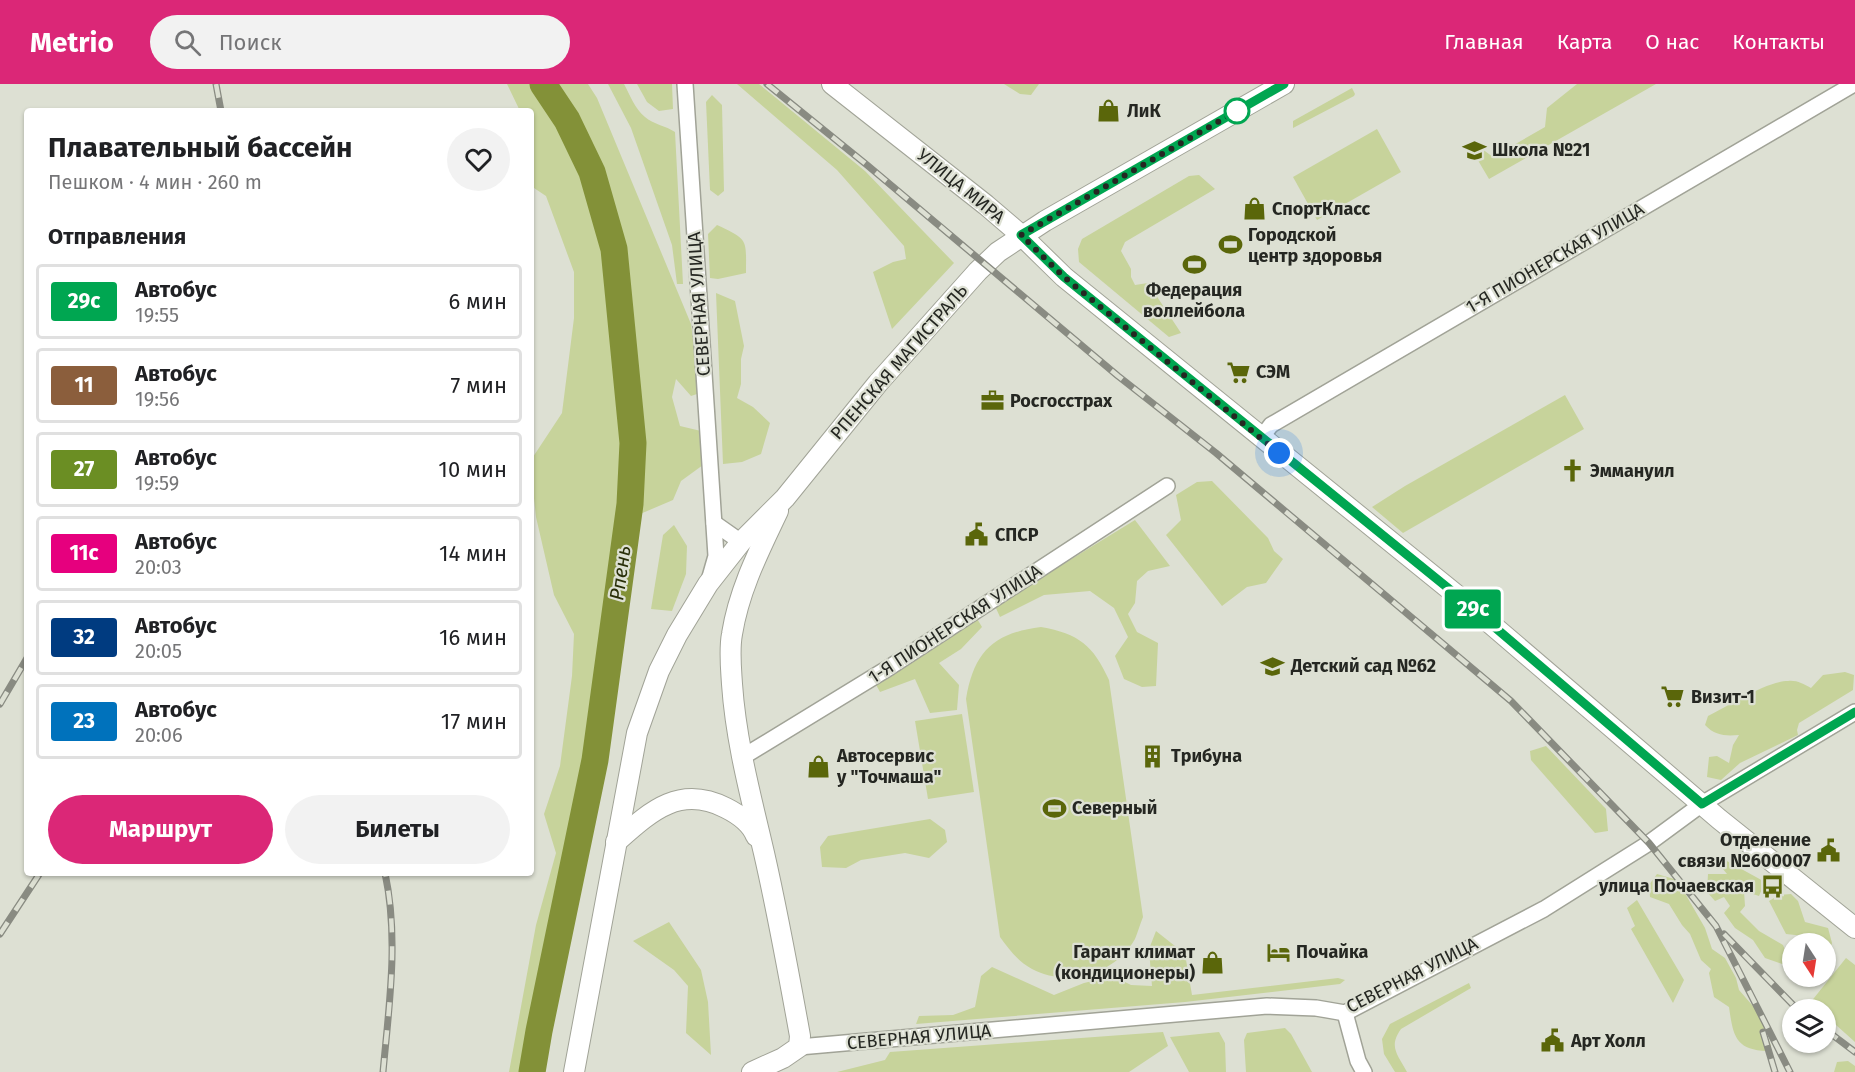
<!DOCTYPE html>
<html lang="ru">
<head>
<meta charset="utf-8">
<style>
  :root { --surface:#fff; --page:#f2f2f2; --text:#202124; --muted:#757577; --line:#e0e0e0; --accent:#db2777 }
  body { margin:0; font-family:"Fira Sans",sans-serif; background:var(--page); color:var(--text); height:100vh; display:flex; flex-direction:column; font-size:22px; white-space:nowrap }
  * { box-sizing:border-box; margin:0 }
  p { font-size:20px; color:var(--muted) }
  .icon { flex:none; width:33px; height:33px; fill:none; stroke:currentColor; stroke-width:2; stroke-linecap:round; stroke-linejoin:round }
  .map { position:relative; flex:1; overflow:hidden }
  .side { position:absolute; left:24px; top:24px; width:510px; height:768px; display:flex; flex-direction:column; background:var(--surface); border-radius:6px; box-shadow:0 2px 4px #0004 }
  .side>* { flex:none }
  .badge { padding:0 12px; border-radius:4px; font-size:21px; line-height:39px }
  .needle { width:39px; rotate:168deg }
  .controls { position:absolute; left:1782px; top:849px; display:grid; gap:12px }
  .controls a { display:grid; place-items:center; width:54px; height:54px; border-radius:50%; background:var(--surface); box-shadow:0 2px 4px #0004; font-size:30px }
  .you { position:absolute; width:30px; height:30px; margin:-15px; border:4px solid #fff; border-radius:50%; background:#1a73e8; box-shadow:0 0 0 9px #1a73e833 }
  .map>.badge { position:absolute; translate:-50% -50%; box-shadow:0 0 0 3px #fff }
  h2 { padding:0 24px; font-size:22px; line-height:54px }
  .round { display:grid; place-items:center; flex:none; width:63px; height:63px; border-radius:32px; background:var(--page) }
  .head { display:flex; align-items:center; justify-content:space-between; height:102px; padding:0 24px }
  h1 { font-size:28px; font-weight:700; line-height:45px }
  .button { display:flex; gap:12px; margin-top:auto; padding:12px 24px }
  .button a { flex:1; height:69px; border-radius:36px; background:var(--accent); color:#fff; font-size:24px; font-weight:700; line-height:69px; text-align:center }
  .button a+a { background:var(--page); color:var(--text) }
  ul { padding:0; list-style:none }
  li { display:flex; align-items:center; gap:18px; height:75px; margin:0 12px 9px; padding:0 12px; border:3px solid var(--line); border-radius:6px }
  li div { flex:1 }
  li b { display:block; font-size:22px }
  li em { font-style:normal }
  li .badge { min-width:66px; font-weight:700; text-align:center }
  header { display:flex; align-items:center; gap:36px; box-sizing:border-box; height:84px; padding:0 30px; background:var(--accent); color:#fff }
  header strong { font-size:28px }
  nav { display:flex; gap:33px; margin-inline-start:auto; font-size:21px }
  .search { width:420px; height:54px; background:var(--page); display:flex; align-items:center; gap:15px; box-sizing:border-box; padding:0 21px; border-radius:33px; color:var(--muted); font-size:22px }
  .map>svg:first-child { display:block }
  .green { fill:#c7d39b }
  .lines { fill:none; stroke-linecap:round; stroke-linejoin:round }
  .river { stroke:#839138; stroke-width:27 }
  .minor-casing { stroke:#a1a397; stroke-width:18 }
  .major-casing { stroke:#a1a397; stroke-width:22 }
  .minor { stroke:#fff; stroke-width:15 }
  .major { stroke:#fff; stroke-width:20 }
  .rail-casing { stroke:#898b82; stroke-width:7 }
  .rail { stroke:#dde0d3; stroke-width:4.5; stroke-dasharray:14; stroke-linecap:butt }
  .line-casing { stroke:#fff; stroke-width:14 }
  .line { stroke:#00a651; stroke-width:9 }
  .walk { stroke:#252722; stroke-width:6; stroke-dasharray:0 10.8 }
  .stop-dot { fill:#fff; stroke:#00a651; stroke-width:3 }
  .labels { text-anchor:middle; stroke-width:4.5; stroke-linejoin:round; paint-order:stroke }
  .poi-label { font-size:18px; font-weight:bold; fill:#252722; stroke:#dde0d3; text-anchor:start }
  .street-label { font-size:18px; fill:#252722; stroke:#dde0d3 }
  .water-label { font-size:20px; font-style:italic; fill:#292f08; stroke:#dde0d3 }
</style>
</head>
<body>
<header>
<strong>Metrio</strong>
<div class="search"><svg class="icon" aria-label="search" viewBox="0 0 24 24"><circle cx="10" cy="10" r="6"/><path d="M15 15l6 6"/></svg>Поиск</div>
<nav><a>Главная</a><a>Карта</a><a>О нас</a><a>Контакты</a></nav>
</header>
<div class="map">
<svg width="1855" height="988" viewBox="0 0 1855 988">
  <rect width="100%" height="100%" fill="#dde0d3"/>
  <g class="green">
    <path d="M507 0H588L597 14 691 240 700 309 691 312 676 295 672 313 680 342 701 347 703 381 681 397 673 416 619 439 615 503 600 579 586 687 564 787 527 988H509L536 841 556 769 544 730 560 682 572 592 574 550 554 511 536 433 531 386V376L562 329 574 234V188L546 112 531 102V27H520Z"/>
    <path d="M608 0H624C630 11 635 25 645 33 653 40 666 42 675 48L683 200H677L672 161 631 44Z"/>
    <path d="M637 0H672L673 25 659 27 647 18Z"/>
    <path d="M737 0H759L865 87 954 179 892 245 873 188 893 178 906 175 904 162 837 86Z"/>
    <path d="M1004 0H1039L1031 11 1020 10Z"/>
    <path d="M1577 0H1656L1489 95 1476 73 1478 62 1493 73 1545 43 1547 24Z"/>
    <path d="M1352 4 1355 10 1354 12 1293 44V37Z"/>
    <path d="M712 11 722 21 724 107 718 112 710 106 706 18Z"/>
    <path d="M1377 45 1401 88 1317 136 1293 93Z"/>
    <path d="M1199 91 1215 105 1125 158 1121 167 1131 185V193L1135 201 1148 199 1181 249 1169 253 1079 178 1078 165 1082 155 1189 92Z"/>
    <path d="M717 141C749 156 746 155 746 189L718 195 710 194 708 150Z"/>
    <path d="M716 209 735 217 744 262 741 275V300L737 314 753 323 770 339 761 370 742 378 723 380Z"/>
    <path d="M1565 311 1584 345 1403 449 1372 423 1405 402Z"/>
    <path d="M1212 397 1268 454 1274 467 1283 475 1266 499 1247 503 1222 522 1166 451 1181 436 1176 411 1197 398Z"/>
    <path d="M1135 436 1170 482 1148 487 1137 497 1135 519 1128 530 1137 548 1158 559 1156 602 1142 603 1124 595 1115 572 1128 553 1114 524 1090 507 1044 511 1000 533 995 522Z"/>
    <path d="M674 441 687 462 686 490 672 527 651 525 663 451Z"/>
    <path d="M976 533 982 543 961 565 939 579 959 601 957 626 930 629 915 595 880 608 874 597Z"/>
    <path d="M1041 543C1079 550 1093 561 1109 596L1143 833C1140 840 1138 848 1135 855 1115 890 1068 904 1032 885 1018 878 1009 865 1000 853L966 615C974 568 993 549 1041 543Z"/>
    <path d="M1845 588 1854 591 1853 606 1799 639 1797 646 1798 651 1740 679 1721 696 1707 693 1709 673 1717 672 1729 679 1733 661 1739 651C1726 652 1715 652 1705 641L1708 632C1728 622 1767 597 1788 597 1797 596 1803 600 1811 604L1823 591Z"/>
    <path d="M962 630 974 708 928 715 915 637Z"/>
    <path d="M1546 662 1606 725 1608 747 1595 749 1531 676 1530 667Z"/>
    <path d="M930 735 945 746 947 758 929 774 905 769 861 776 846 784 822 783 820 763 828 752Z"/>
    <path d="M1716 771 1765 798 1759 812 1744 807 1745 822 1740 828 1759 847 1783 861 1789 876 1785 881 1765 874 1753 856 1735 844 1724 829 1730 822 1724 813 1715 817 1707 808 1708 790H1727L1718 779Z"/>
    <path d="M1657 790 1674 795 1679 799 1705 844 1712 865 1725 874 1736 894 1739 906 1759 929 1771 962 1767 967C1735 966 1733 951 1729 923L1714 913 1709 889 1711 885 1701 876 1690 850 1682 841 1669 820 1650 813 1649 801Z"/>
    <path d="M1791 810 1798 817 1805 838 1828 844 1832 859 1828 872H1826V860L1810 859 1804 852 1786 850 1769 817 1779 811Z"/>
    <path d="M1637 816 1684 896 1673 919 1631 845 1635 842 1627 824Z"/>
    <path d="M669 838 701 886 708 918 711 971 686 949 688 902 674 886 633 857Z"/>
    <path d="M1156 847 1185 870 1192 911 1338 894 1345 896 1340 900 1185 918 916 940 919 932 953 931 975 923 981 892 992 883 1054 911 1084 899 1113 892 1131 901 1152 902 1149 865Z"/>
    <path d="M1846 874 1855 881V958L1826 932V926L1817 925 1810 919Z"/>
    <path d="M1469 899 1471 904 1401 945C1388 963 1398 971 1407 988H1395L1384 970 1382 955 1390 940Z"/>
    <path d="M1285 944 1291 950 1312 988H1246L1244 956 1247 949Z"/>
    <path d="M1163 948 1168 962 1129 988H837L885 976 890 968Z"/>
    <path d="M1219 948 1225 959 1226 988H1189L1170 953Z"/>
    <path d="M1848 977 1855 982V988H1834L1837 978Z"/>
  </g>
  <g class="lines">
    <path class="river" d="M532 988 539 947 595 676 630 420 633 359 614 165 592 88 567 36 543 0"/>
    <defs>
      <g id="minor">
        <path d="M685 0 716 472 710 493"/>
        <path d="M1261 354 1271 341 1854 0"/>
        <path d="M714 439 741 458"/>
        <path d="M741 674 890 583 1167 402"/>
        <path d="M1345 929 1358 977 1364 988"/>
        <path d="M799 963 1267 922 1316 924 1345 929 1544 825 1649 759 1702 720 1855 628"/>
      </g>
      <g id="major">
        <path d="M832 0 986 121 1021 151 1064 193 1464 517 1719 735 1855 844"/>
        <path d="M616 758C650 728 679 700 726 724 738 730 751 739 756 752"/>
        <path d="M574 988 637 649 659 587 677 551 708 500 741 458 785 414 878 299 978 187 998 168 1045 137 1284 0"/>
        <path d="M752 988 783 974 799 963 800 952C789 891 778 830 764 769 751 713 736 658 732 600 731 584 729 566 732 550 739 506 759 467 778 427"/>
      </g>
    </defs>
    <use href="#minor" class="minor-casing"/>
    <use href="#major" class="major-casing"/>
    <use href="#minor" class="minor"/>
    <use href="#major" class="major"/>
    <defs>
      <g id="rail">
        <path d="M216 0 221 27"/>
        <path d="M767 0 867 81 1118 292 1216 369 1511 617 1649 759 1716 842 1790 988"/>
        <path d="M0 620 27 574"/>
        <path d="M0 850 40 789"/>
        <path d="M1724 850 1798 926"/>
        <path d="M1826 946 1855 968"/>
        <path d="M1763 948 1775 988"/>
        <path d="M383 988C389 922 399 854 385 789"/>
      </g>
    </defs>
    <use href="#rail" class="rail-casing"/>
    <use href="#rail" class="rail"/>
  </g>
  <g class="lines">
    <defs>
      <path id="line" d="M1284 0 1021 151 1064 193 1464 517 1702 720 1855 628"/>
    </defs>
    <use href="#line" class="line-casing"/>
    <use href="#line" class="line"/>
    <path class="walk" d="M1237 27 1021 151 1064 193 1279 369"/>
  </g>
  <defs>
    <symbol id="shop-bare" viewBox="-9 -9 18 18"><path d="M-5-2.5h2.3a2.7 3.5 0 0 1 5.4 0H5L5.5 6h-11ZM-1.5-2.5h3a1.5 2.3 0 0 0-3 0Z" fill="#5a660a" stroke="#dde0d3" stroke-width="2.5" paint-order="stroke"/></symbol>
    <symbol id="school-bare" viewBox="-9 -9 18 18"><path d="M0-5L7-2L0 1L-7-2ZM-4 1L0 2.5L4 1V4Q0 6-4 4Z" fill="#5a660a" stroke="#dde0d3" stroke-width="2.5" paint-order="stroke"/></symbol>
    <symbol id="stadium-bare" viewBox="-9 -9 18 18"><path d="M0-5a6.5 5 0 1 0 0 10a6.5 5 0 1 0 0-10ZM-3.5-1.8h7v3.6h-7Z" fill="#5a660a" stroke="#dde0d3" stroke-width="2.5" paint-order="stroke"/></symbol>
    <symbol id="supermarket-bare" viewBox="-9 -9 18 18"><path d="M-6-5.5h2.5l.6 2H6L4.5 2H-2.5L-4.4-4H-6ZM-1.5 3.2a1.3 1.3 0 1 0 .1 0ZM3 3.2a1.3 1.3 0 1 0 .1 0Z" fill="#5a660a" stroke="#dde0d3" stroke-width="2.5" paint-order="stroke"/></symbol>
    <symbol id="office-bare" viewBox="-9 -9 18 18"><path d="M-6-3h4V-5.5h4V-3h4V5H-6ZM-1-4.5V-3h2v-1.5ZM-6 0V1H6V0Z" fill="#5a660a" stroke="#dde0d3" stroke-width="2.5" paint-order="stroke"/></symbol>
    <symbol id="church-bare" viewBox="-9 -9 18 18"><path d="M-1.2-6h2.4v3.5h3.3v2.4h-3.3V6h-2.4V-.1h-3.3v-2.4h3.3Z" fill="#5a660a" stroke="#dde0d3" stroke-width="2.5" paint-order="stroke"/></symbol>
    <symbol id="civic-bare" viewBox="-9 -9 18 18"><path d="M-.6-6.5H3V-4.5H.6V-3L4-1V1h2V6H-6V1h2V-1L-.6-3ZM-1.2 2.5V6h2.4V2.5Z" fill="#5a660a" stroke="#dde0d3" stroke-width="2.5" paint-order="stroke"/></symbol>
    <symbol id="building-bare" viewBox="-9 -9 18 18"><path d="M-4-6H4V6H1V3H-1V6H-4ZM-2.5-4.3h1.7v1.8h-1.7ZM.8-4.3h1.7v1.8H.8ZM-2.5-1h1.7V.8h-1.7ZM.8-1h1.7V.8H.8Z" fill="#5a660a" stroke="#dde0d3" stroke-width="2.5" paint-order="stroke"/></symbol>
    <symbol id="bus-bare" viewBox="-9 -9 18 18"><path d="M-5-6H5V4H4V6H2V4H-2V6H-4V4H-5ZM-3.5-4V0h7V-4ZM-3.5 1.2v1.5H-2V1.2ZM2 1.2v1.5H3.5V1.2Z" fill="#5a660a" stroke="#dde0d3" stroke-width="2.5" paint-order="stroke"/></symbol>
    <symbol id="hotel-bare" viewBox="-9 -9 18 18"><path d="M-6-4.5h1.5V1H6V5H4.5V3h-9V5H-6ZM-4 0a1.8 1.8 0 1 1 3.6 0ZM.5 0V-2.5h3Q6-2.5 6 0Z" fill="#5a660a" stroke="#dde0d3" stroke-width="2.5" paint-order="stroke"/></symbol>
  </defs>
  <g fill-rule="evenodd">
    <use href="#shop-bare" x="1092" y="10" width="33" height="33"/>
    <use href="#school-bare" x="1458" y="50" width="33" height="33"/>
    <use href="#shop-bare" x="1238" y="108" width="33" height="33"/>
    <use href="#stadium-bare" x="1214" y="144" width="33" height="33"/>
    <use href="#stadium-bare" x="1178" y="164" width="33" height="33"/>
    <use href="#supermarket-bare" x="1222" y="272" width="33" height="33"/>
    <use href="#office-bare" x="976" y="300" width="33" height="33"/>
    <use href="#church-bare" x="1556" y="370" width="33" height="33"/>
    <use href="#civic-bare" x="960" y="434" width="33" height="33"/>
    <use href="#school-bare" x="1256" y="566" width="33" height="33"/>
    <use href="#supermarket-bare" x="1656" y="596" width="33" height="33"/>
    <use href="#building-bare" x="1136" y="656" width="33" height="33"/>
    <use href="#shop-bare" x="802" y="666" width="33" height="33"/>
    <use href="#stadium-bare" x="1038" y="708" width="33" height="33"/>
    <use href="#civic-bare" x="1812" y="750" width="33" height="33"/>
    <use href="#bus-bare" x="1756" y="786" width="33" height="33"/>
    <use href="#hotel-bare" x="1262" y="852" width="33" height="33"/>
    <use href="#shop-bare" x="1196" y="862" width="33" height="33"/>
    <use href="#civic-bare" x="1536" y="940" width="33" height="33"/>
  </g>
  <circle class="stop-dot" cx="1237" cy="27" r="12"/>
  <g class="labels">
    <g class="poi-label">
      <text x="1127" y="33">ЛиК</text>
      <text x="1492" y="72">Школа №21</text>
      <text x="1272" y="131">СпортКласс</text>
      <text x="1248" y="157">Городской<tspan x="1248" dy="21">центр здоровья</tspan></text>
      <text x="1194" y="212" text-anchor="middle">Федерация<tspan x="1194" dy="21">воллейбола</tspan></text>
      <text x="1256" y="294">СЭМ</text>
      <text x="1010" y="323">Росгосстрах</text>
      <text x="1590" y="393">Эммануил</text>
      <text x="995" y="457">СПСР</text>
      <text x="1291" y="588">Детский сад №62</text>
      <text x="1691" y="619">Визит-1</text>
      <text x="837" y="678">Автосервис<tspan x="837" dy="21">у "Точмаша"</tspan></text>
      <text x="1171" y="678">Трибуна</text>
      <text x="1072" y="730">Северный</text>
      <text x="1811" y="762" text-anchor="end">Отделение<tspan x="1811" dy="21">связи №600007</tspan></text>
      <text x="1754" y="808" text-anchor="end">улица Почаевская</text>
      <text x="1195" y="874" text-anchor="end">Гарант климат<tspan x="1195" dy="21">(кондиционеры)</tspan></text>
      <text x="1296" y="874">Почайка</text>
      <text x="1571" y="963">Арт Холл</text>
    </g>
    <g class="street-label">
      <text transform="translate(961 102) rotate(39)" y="6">УЛИЦА МИРА</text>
      <text transform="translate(1555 174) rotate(-30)" y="6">1-Я ПИОНЕРСКАЯ УЛИЦА</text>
      <text transform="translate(699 220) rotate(-94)" y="6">СЕВЕРНАЯ УЛИЦА</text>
      <text transform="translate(899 278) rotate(-49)" y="6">РПЕНСКАЯ МАГИСТРАЛЬ</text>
      <text transform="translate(955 540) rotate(-33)" y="6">1-Я ПИОНЕРСКАЯ УЛИЦА</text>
      <text transform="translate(1412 891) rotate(-27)" y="6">СЕВЕРНАЯ УЛИЦА</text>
      <text transform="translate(919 953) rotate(-5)" y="6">СЕВЕРНАЯ УЛИЦА</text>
    </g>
    <g class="water-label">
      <text transform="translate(620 489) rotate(-82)" y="7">Рпень</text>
    </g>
  </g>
</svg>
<div class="controls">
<a><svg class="needle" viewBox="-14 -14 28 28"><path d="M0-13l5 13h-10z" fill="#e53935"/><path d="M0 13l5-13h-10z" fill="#757577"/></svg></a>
<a><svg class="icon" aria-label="layers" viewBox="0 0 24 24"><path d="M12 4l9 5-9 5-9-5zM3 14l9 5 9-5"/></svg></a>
</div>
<div class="you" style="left:1279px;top:369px"></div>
<b class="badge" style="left:1473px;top:525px;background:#00a651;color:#fff">29с</b>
<section class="side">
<div class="head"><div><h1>Плавательный бассейн</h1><p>Пешком · 4 мин · 260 m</p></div><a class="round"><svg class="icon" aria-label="heart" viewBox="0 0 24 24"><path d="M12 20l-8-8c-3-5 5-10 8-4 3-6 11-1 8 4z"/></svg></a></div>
<h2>Отправления</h2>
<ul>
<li><span class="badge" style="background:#00a651;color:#fff">29с</span><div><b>Автобус</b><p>19:55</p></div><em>6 мин</em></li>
<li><span class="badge" style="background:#8b5e3c;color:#fff">11</span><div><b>Автобус</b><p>19:56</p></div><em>7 мин</em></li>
<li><span class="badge" style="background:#6b8e23;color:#fff">27</span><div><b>Автобус</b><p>19:59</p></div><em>10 мин</em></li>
<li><span class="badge" style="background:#e6007e;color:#fff">11с</span><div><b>Автобус</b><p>20:03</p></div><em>14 мин</em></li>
<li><span class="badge" style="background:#003b80;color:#fff">32</span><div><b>Автобус</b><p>20:05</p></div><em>16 мин</em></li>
<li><span class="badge" style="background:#0072bc;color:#fff">23</span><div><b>Автобус</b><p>20:06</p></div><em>17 мин</em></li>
</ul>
<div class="button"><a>Маршрут</a><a>Билеты</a></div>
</section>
</div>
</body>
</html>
